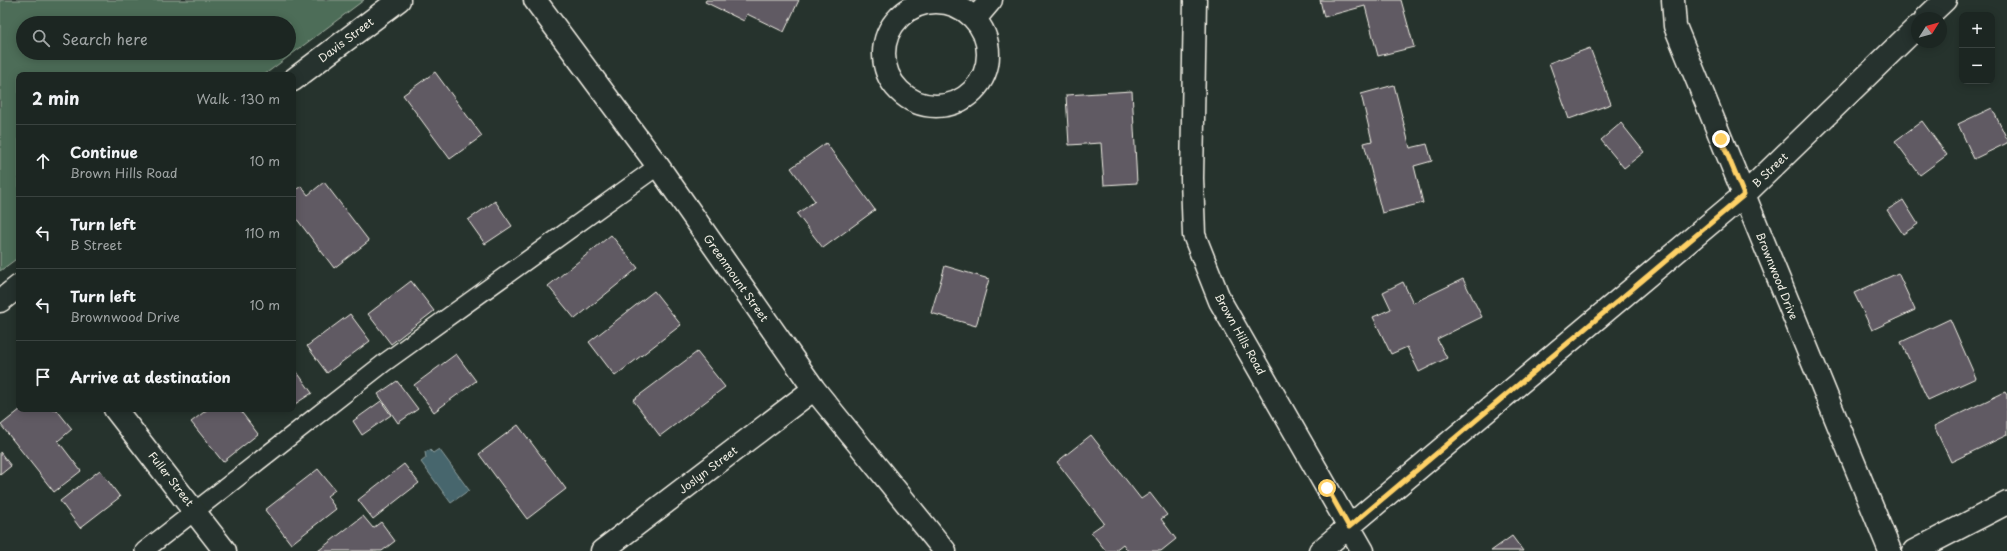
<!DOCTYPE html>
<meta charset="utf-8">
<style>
:root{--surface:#1c2622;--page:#252e2a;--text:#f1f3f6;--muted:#a0a5a5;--line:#3a4340}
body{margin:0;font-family:"Playpen Sans",sans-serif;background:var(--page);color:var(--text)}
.controls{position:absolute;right:12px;top:12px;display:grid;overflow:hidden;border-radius:8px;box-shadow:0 2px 10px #0003}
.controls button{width:36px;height:36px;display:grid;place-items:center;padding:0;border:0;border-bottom:1px solid var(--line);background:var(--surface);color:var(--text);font:20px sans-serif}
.compass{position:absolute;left:1911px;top:12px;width:36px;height:36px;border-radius:50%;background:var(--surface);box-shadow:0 2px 10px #0003;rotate:53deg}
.stop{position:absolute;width:12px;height:12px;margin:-9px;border:3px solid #ffd166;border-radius:50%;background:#fff}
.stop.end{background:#ffd166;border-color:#fff;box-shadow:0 1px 4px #0008}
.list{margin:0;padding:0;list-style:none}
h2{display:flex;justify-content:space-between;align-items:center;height:52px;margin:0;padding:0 16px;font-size:17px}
h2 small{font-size:13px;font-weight:400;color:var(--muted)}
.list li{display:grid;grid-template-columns:26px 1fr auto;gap:12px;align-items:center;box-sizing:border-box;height:72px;padding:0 16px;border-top:1px solid var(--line)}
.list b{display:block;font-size:15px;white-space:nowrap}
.list p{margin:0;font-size:13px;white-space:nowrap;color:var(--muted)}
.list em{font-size:13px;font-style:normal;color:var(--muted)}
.icon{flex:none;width:22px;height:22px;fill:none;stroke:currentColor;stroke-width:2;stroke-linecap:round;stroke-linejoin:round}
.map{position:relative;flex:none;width:2007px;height:551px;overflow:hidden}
.search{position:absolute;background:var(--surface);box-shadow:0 2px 10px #0003;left:16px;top:16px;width:280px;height:44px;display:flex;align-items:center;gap:10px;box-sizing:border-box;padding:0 14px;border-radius:22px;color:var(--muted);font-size:15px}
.panel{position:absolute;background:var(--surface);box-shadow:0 2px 10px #0003;left:16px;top:72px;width:280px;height:340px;border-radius:8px}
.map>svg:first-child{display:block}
.green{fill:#4d6d58;stroke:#a0afa0;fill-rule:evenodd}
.water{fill:#47666d;stroke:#8c9e9e}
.building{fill:#605a64;stroke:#f4f1e8}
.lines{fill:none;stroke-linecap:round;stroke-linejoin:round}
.service-casing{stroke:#f4f1e8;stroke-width:20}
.minor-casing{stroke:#f4f1e8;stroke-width:25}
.service{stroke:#26332d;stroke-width:17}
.minor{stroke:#26332d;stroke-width:22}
.route{stroke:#ffd166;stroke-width:5}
.labels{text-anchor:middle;stroke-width:3.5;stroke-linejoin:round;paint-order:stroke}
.street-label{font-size:11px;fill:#f4f1e8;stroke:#26332d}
</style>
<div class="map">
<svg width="2007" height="551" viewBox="0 0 2007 551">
<rect width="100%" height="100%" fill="#26332d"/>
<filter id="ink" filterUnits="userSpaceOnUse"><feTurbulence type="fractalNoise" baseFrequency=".025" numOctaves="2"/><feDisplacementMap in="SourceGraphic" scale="8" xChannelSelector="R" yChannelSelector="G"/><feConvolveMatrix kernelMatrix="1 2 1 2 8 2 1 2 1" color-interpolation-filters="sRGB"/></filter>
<g filter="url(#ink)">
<!-- green -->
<path class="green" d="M0,0h364l-100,75h-245v182l-19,14zM23,23h266v30h-266z"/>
<!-- water -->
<path class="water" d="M439,449l30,41 -18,13 -30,-41 5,-4 -1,-6 5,-2 3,3z"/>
<!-- building -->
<path class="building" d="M706,0h93l-15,32 -37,-18 -3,7 -39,-19z
M1320,0h81l13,47 -36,9 -13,-50 -41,11z
M1590,48l21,56 -42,15 -20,-56z
M435,72l47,64 -32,23 -47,-64z
M1394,85l16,63 17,-4 5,17 -18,5 9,37 -41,10 -18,-70 8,-2 -11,-47z
M1132,91l5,92 -33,2 -3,-42 -32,2 -3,-50z
M1992,108l15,31v4l-33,16 -16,-35z
M1922,121l25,34 -27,20 -25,-34z
M1621,123l23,29 -20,16 -23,-28z
M826,143l49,67 -52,38 -26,-34 18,-13 -24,-33z
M324,182l45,59 -35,27 -41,-54v-22l8,-6 7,9z
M1903,200l15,24 -15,10 -16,-24z
M495,201l17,25 -27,18 -17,-24z
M611,235l27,33 -63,51 -27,-33z
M945,266l44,13 -13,47 -45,-13z
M1898,273l17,37 -43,20 -18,-37z
M1463,279l19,38 -45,22 10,19 -28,14 -12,-25 -16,7 -18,-37 18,-8 -8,-17 20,-10 10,21z
M411,281l23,30 -43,33 -23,-30z
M654,291l27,34 -66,51 -26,-34z
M350,314l20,27 -43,32 -20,-27z
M1950,319l26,59 -48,22 -27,-58z
M697,352l28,35 -65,49 -27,-36z
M456,354l20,27 -42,31 -20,-27z
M297,372l15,21 -17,11 -2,-3v-26z
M397,381l21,28 -20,14 -20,-29z
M2005,392l2,3v40l-56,27 -17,-36z
M381,401l10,14 -29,20 -9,-14z
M21,409h35l16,20 -14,12 23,30 -27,21 -53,-67z
M208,409h31l19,25 -35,28 -32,-40z
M518,425l48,64 -39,30 -48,-65z
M1091,435l50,64 9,-6 17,22 -6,4 15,20 -15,12h-33l-5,-7 -9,7h-8l-15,-19 13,-9 -47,-61z
M0,452l11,14 -11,9z
M404,464l15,19 -46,36 -15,-19z
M318,469l17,21 -8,6 9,13 -45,35 -26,-34z
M100,470l20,27 -40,31 -20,-27z
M363,516l10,12 8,-6 14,19 -13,10h-64z
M1512,536l11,15h-32z"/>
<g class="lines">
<defs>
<path id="service" d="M144,551l240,-188 274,-197"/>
<path id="minor" d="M535,0l123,166 156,223 131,162
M1195,0l-3,178 2,57 26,66 143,250
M1673,0l2,26 215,525
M884 54a52 52 0 1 1 104 0a52 52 0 1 1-104 0Z
M1926,18l19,-18
M975,19l16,-19
M293,80l106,-80
M0,301l19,-15
M115,409l110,142
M602,551l212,-162
M1320,551l424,-356 173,-168
M1914,551l93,-48"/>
</defs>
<!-- service casing -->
<use href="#service" class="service-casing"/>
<!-- minor casing -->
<use href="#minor" class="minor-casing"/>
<!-- service -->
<use href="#service" class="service"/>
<!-- minor -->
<use href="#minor" class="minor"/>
</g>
</g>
<g class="lines" filter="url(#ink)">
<!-- route -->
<path class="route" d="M1327,488l22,39 395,-332 -23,-56"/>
</g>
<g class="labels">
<!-- street labels -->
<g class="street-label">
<text transform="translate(346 40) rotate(-37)" y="4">Davis Street</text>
<text transform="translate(1770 170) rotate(-44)" y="4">B Street</text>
<text transform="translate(1777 276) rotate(68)" y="4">Brownwood Drive</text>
<text transform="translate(736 278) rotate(55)" y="4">Greenmount Street</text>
<text transform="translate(1240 334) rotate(61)" y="4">Brown Hills Road</text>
<text transform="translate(708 470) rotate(-37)" y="4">Joslyn Street</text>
<text transform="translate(171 479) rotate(52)" y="4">Fuller Street</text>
</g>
</g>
</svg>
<div class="controls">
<button>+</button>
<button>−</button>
</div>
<svg class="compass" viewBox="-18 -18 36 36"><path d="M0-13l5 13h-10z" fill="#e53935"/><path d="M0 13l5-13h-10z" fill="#a0a5a5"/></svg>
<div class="stop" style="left:1327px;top:488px"></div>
<div class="stop end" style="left:1721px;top:139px"></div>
<div class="search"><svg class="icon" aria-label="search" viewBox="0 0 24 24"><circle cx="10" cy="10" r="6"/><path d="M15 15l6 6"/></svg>Search here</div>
<section class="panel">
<h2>2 min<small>Walk · 130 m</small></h2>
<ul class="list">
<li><svg class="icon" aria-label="ahead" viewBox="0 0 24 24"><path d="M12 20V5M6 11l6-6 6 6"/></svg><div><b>Continue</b><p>Brown Hills Road</p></div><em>10 m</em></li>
<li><svg class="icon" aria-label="left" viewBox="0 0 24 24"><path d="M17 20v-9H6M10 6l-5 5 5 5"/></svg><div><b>Turn left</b><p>B Street</p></div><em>110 m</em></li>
<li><svg class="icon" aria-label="left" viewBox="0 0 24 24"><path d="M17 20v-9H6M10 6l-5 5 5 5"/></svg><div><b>Turn left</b><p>Brownwood Drive</p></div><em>10 m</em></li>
<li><svg class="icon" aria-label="arrive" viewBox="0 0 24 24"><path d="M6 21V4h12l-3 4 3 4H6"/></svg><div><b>Arrive at destination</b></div></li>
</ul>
</section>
</div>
